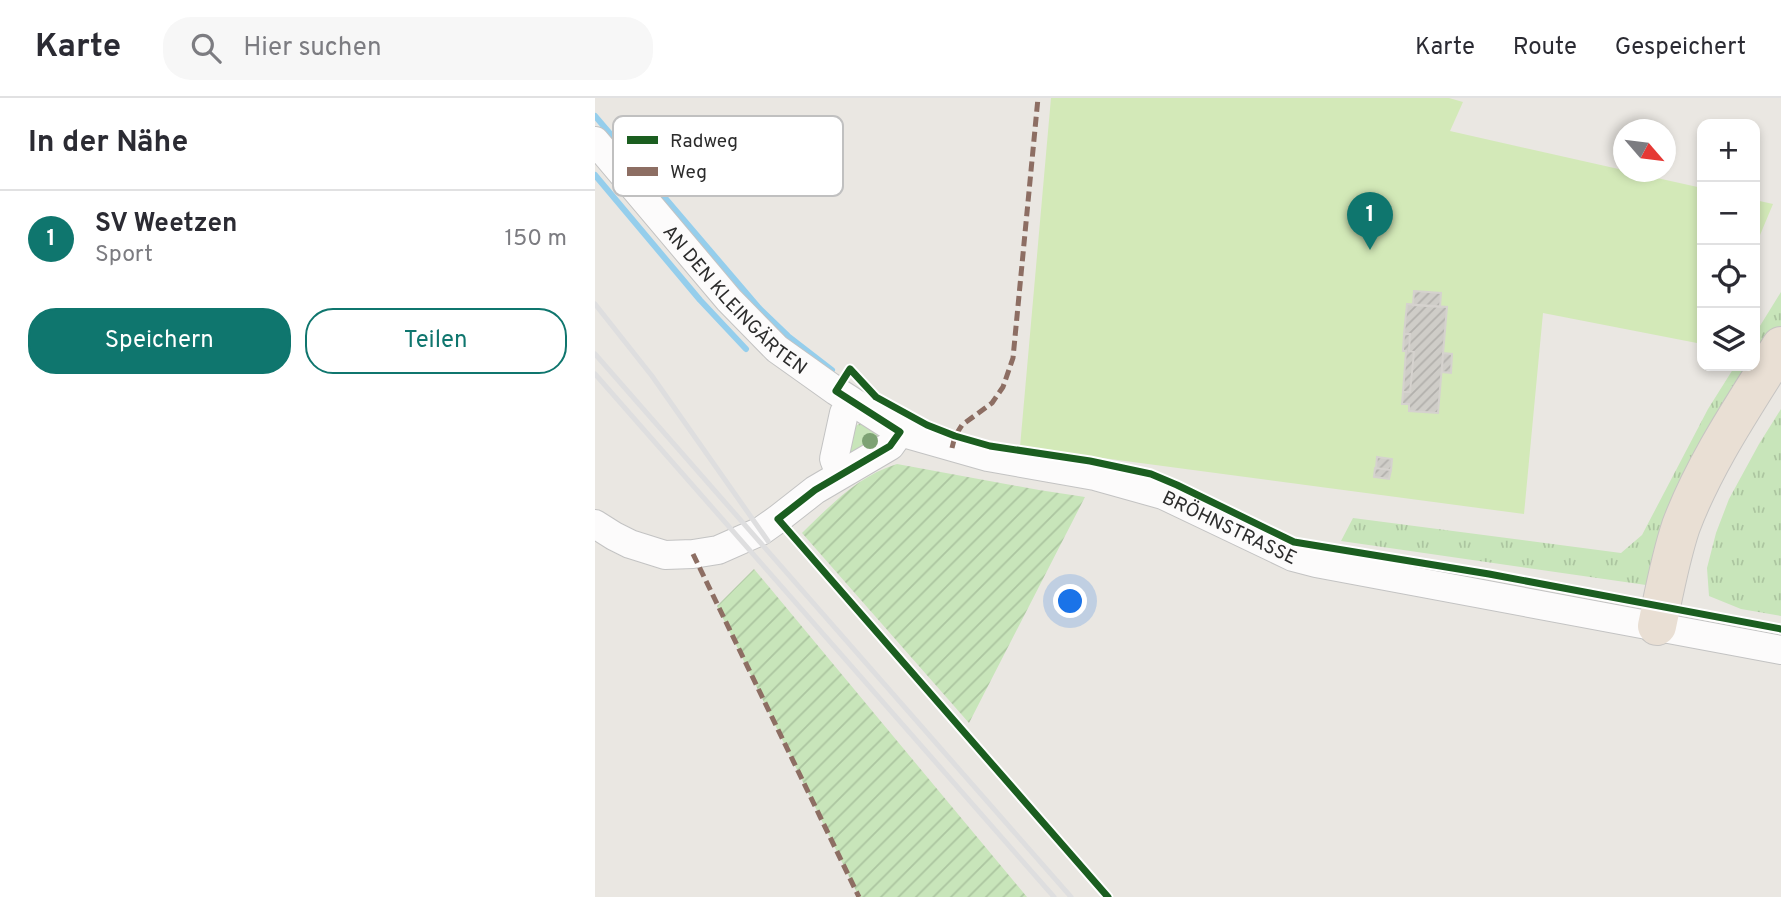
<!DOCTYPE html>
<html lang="de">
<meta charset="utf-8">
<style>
:root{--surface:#fff;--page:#f7f7f7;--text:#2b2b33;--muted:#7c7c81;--line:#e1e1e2;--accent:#0f766e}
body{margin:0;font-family:Overpass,sans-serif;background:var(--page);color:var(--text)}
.controls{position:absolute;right:21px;top:21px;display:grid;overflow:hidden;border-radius:14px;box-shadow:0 4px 10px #0003}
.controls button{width:63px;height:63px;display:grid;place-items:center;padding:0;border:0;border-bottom:2px solid var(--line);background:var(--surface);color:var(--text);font:35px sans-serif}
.compass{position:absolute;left:1018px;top:21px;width:63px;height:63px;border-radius:50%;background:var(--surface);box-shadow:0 4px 10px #0003;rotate:118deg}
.you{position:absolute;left:476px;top:504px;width:24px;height:24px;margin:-18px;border:5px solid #fff;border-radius:50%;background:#1a73e8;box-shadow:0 0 0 10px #1a73e833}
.badge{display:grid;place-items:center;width:46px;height:46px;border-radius:50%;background:var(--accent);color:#fff;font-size:23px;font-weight:700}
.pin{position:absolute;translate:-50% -58px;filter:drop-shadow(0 2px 4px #0008)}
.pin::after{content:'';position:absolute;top:37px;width:24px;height:21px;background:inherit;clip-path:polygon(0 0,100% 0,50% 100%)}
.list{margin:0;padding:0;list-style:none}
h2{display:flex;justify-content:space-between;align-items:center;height:91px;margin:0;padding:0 28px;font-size:30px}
h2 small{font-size:23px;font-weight:400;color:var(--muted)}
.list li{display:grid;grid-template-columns:46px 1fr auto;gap:21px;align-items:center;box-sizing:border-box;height:98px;padding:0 28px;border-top:2px solid var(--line)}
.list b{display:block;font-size:26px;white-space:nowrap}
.list p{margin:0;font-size:23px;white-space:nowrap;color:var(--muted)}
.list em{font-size:23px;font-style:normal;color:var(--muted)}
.actions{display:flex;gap:14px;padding:21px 28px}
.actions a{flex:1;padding:16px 0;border:2px solid var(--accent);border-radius:28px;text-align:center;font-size:24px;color:var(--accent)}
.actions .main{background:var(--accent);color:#fff}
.icon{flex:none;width:38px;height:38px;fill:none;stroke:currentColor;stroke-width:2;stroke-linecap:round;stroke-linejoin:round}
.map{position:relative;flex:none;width:1186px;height:799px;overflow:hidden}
header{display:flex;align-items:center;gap:42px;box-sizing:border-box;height:98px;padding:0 35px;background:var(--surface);border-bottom:2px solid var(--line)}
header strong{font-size:33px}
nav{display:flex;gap:38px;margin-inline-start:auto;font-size:24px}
.search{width:490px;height:63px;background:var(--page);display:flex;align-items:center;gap:18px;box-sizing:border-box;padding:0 24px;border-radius:28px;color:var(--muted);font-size:26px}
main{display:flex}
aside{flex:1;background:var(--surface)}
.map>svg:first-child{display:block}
.grass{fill:url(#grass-tufts)}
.garden{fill:url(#garden-furrows)}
.pitch{fill:#d3e9b8}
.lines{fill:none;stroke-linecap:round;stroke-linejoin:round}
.stream{stroke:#95ceec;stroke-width:6}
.building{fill:url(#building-hatch);stroke:#d5d2ce;stroke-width:2}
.minor-casing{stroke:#c3c3c3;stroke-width:30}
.highway-casing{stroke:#c6c4c2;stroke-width:40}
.minor{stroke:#fcfbfb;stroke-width:28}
.highway{stroke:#e9dfd4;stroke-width:38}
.rail{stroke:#dededf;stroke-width:5}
.quiet{stroke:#8d6e63;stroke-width:5;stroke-dasharray:10 5;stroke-linecap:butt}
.cycleway-casing{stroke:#fff;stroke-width:11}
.cycleway{stroke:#1b5e20;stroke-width:7}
.tree{fill:#7da274}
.labels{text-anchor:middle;stroke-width:5;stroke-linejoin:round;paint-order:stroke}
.street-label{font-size:19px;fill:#2c2c2c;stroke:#fff}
.key{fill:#fff;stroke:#c0c0c0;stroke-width:2}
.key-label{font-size:19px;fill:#2c2c2c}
</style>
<header>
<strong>Karte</strong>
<div class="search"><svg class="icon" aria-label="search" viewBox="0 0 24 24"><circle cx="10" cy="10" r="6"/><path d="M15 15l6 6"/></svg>Hier suchen</div>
<nav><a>Karte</a><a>Route</a><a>Gespeichert</a></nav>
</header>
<main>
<aside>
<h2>In der Nähe<small></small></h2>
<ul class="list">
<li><span class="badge">1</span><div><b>SV Weetzen</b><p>Sport</p></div><em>150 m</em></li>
</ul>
<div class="actions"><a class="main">Speichern</a><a>Teilen</a></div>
</aside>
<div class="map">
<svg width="1186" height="799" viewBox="0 0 1186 799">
<defs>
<pattern id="grass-tufts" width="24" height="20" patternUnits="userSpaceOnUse" patternTransform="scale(1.75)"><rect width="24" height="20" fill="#c8e5ba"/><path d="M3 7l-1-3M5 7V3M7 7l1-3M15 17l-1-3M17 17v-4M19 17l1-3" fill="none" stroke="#acc5a0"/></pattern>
<pattern id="garden-furrows" width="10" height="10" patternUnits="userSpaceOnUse" patternTransform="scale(1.75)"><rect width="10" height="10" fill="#c8e5ba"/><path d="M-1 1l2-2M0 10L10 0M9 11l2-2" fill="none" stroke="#acc5a0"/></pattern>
<pattern id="building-hatch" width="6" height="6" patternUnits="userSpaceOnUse" patternTransform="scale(1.75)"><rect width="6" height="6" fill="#cfcdc8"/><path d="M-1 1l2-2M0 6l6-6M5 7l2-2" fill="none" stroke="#b2b0ac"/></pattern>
</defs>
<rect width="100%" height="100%" fill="#eae7e2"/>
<!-- grass -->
<path class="grass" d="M1186,194v36l-135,257 -305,-44 12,-23 268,35 21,-18 66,-126 27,-43h20v-32z
M1186,311v207l-40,-7 -32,-13 -2,-28 9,-35 13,-34 30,-55z
M264,326h5l14,9 1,4 -28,17 -4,-3 7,-24z"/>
<!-- garden -->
<path class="garden" d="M302,366l142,26 46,7 -116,226 -167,-190c30,-29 56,-57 95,-69z
M159,471l273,328h-168l-142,-291z"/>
<!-- pitch -->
<path class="pitch" d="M456,0h398l14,4 -13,29 173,39v2h7l72,16v156l-159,-31 -19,201 -504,-67z
M1160,102l18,4 -18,43z"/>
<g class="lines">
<!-- stream -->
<path class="stream" d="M0,18l164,192 29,28 44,34
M0,77l105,125 46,49"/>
</g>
<!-- building -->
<path class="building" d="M819,193l27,2 -1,14 -27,-2z
M812,206l40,3 -9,106 -29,-2v-7h-7l1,-12h7l4,-40 -5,-1 1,-17h-6z
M809,236h6l-1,17 5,1 -4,40h-7l3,-41h-3z
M848,255l9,1 -1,19 -9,-1z
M782,359l15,2 -1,11 -15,-2z
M780,370l16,2 -2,9 -15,-2z"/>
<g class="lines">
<defs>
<g id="minor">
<path id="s1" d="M0,43l134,159 48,49 59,42 64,41 88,25 107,19 68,19 130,62 23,6 465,87"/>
<path d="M245,376l-6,-15 10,-46 8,-11"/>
<path d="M0,426l19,12 16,8 35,11 28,-1 25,-4 43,-19 17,-12 37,-29 75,-44 10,-14"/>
</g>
<path id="highway" d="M1062,528c7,-33 13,-67 24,-100 24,-64 64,-122 100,-180"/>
</defs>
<!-- minor casing -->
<use href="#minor" class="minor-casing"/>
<!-- highway casing -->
<use href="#highway" class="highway-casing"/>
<!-- minor -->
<use href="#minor" class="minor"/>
<!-- highway -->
<use href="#highway" class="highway"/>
<!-- rail -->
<path class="rail" d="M0,206l57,72 116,165
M0,256l476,543
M0,276l459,523"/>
<!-- quiet -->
<path class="quiet" d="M357,350l3,-12 7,-11 30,-22 11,-16 10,-29 25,-260
M98,456l166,343"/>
<defs>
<path id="cycleway" d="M513,799l-330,-378 37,-29 75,-44 10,-14 -64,-41 14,-22 26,28 51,28 28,11 35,10 100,15 61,13 26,11 117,57 195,32 292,55"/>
</defs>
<!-- cycleway casing -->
<use href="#cycleway" class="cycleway-casing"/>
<!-- cycleway -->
<use href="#cycleway" class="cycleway"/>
</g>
<!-- trees -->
<circle class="tree" cx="275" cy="343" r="8"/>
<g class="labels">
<!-- street labels -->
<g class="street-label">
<text dy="7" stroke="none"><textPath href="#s1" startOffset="212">AN DEN KLEINGÄRTEN</textPath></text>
<text dy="7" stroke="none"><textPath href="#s1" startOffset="770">BRÖHNSTRASSE</textPath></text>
</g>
</g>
<!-- legend -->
<rect x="18" y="18" width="230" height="80" rx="10" class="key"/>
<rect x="32" y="38" width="31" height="8" fill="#1b5e20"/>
<rect x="32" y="69" width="31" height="9" fill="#8d6e63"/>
<g class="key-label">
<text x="75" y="49">Radweg</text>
<text x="75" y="80">Weg</text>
</g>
</svg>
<div class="controls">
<button>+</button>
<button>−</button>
<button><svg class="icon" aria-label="locate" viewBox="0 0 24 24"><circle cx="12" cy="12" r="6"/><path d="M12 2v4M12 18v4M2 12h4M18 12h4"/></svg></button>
<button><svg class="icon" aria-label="layers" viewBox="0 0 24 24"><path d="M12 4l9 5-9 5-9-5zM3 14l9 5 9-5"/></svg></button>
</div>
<svg class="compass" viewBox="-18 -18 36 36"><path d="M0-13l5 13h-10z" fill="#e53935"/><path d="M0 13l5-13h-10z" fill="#7c7c81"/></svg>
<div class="you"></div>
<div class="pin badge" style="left:775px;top:152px">1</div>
</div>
</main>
